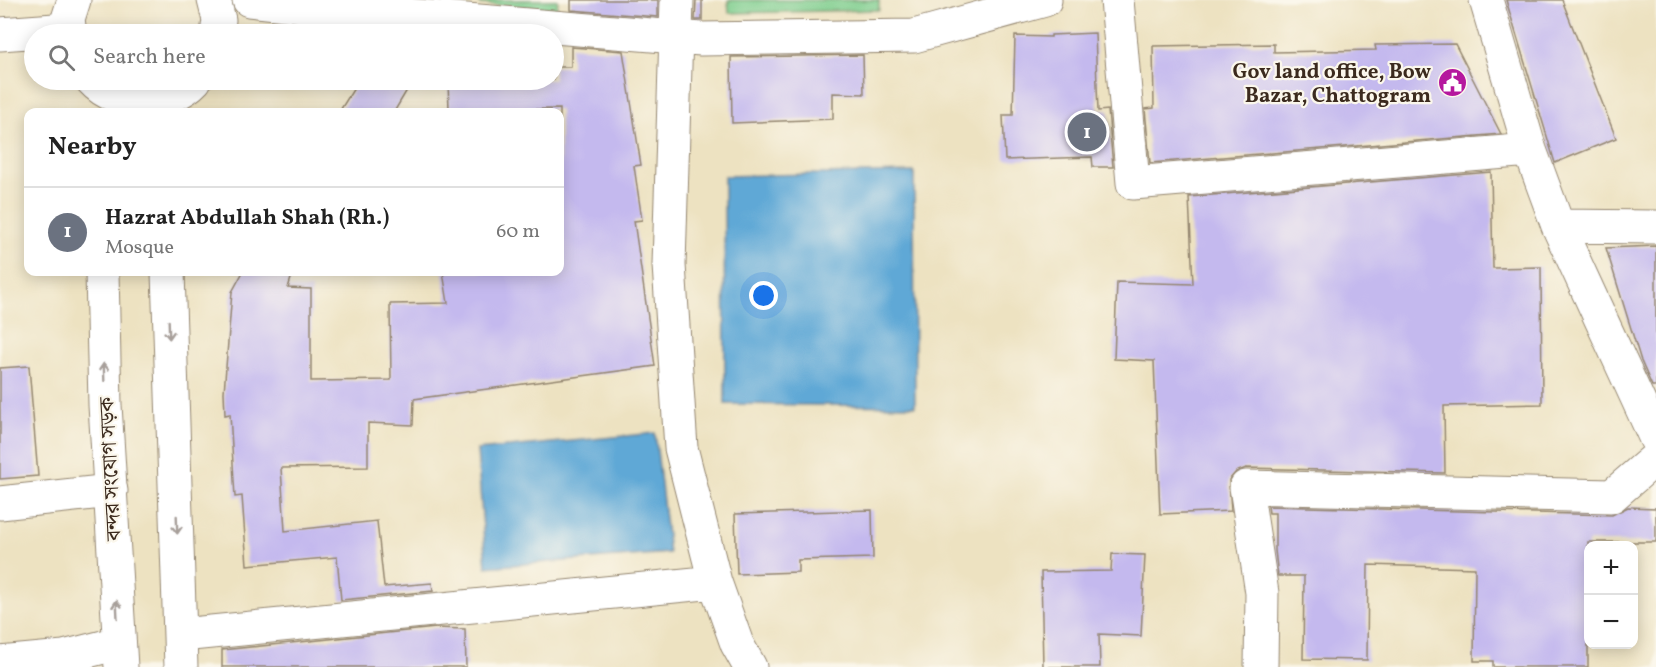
<!DOCTYPE html>
<meta charset="utf-8">
<style>
:root{--surface:#fff;--page:#f2f2f2;--text:#222;--muted:#767676;--line:#e0e0e0;--accent:#2563eb}
body{margin:0;font-family:Vollkorn,"Noto Serif Bengali",serif;background:var(--page);color:var(--text)}
.controls{position:absolute;right:18px;bottom:18px;display:grid;overflow:hidden;border-radius:12px;box-shadow:0 3px 15px #0003}
.controls button{width:54px;height:54px;display:grid;place-items:center;padding:0;border:0;border-bottom:2px solid var(--line);background:var(--surface);color:var(--text);font:30px sans-serif}
.you{position:absolute;left:764px;top:296px;width:21px;height:21px;margin:-15px;border:4px solid #fff;border-radius:50%;background:#1a73e8;box-shadow:0 0 0 9px #1a73e833}
.badge{display:grid;place-items:center;width:39px;height:39px;border-radius:50%;background:var(--accent);color:#fff;font-size:20px;font-weight:700}
.pin{position:absolute;translate:-50% -50%;border:3px solid #fff;box-shadow:0 2px 6px #0006}
.list{margin:0;padding:0;list-style:none}
h2{display:flex;justify-content:space-between;align-items:center;height:78px;margin:0;padding:0 24px;font-size:26px}
h2 small{font-size:20px;font-weight:400;color:var(--muted)}
.list li{display:grid;grid-template-columns:39px 1fr auto;gap:18px;align-items:center;box-sizing:border-box;height:90px;padding:0 24px;border-top:2px solid var(--line)}
.list b{display:block;font-size:22px;white-space:nowrap}
.list p{margin:0;font-size:20px;white-space:nowrap;color:var(--muted)}
.list em{font-size:20px;font-style:normal;color:var(--muted)}
.icon{flex:none;width:33px;height:33px;fill:none;stroke:currentColor;stroke-width:2;stroke-linecap:round;stroke-linejoin:round}
.map{position:relative;flex:none;width:1656px;height:667px;overflow:hidden}
.search{position:absolute;background:var(--surface);box-shadow:0 3px 15px #0003;left:24px;top:24px;width:540px;height:66px;display:flex;align-items:center;gap:15px;box-sizing:border-box;padding:0 21px;border-radius:33px;color:var(--muted);font-size:22px}
.panel{position:absolute;background:var(--surface);box-shadow:0 3px 15px #0003;left:24px;top:108px;width:540px;height:168px;border-radius:12px}
.map>svg:first-child{display:block}
.green{fill:#7fce8e;stroke:#5d7c56;stroke-width:1.5}
.water{fill:#5fa8d6;stroke:#4d697a;stroke-width:1.5}
.building{fill:#c4b9ee}
.lines{fill:none;stroke-linecap:round;stroke-linejoin:round}
.minor-casing{stroke:#948670;stroke-width:35}
.highway-casing{stroke:#948670;stroke-width:35}
.minor{stroke:#fff;stroke-width:33}
.highway{stroke:#fff;stroke-width:33}
.oneway{stroke:#a79f9a}
.labels{text-anchor:middle;stroke-width:4.5;stroke-linejoin:round;paint-order:stroke}
.poi-label{font-size:21px;font-weight:bold;fill:#3b2a1e;stroke:#fbf7ec;text-anchor:end}
.street-label{font-size:21px;fill:#3b2a1e;stroke:#fbf7ec}
</style>
<div class="map">
<svg width="1656" height="667" viewBox="0 0 1656 667">
<rect width="100%" height="100%" fill="#fbf7ec"/>
<filter id="ink" filterUnits="userSpaceOnUse"><feTurbulence type="fractalNoise" baseFrequency=".0167" numOctaves="2"/><feDisplacementMap in="SourceGraphic" scale="12" xChannelSelector="R" yChannelSelector="G"/><feConvolveMatrix kernelMatrix="1 2 1 2 8 2 1 2 1" color-interpolation-filters="sRGB"/></filter>
<filter id="wash" filterUnits="userSpaceOnUse"><feTurbulence type="fractalNoise" baseFrequency=".008" numOctaves="4" result="noise"/><feDisplacementMap in="SourceGraphic" scale="24" xChannelSelector="R" yChannelSelector="G"/><feGaussianBlur stdDeviation="1.35" result="paint"/><feColorMatrix in="noise" values="0 0 0 0 0 0 0 0 0 0 0 0 0 0 0 0 0 1.4 0 .05"/><feComposite in="paint" operator="in"/></filter>
<g filter="url(#wash)">
<rect width="100%" height="100%" fill="#ede2c1"/>
<!-- green -->
<path class="green" d="M480,0h78l-1,9 -77,-5z
M728,0h151v10l-150,3z"/>
<!-- water -->
<path class="water" d="M914,172l1,234 -190,-2 -1,-228z
M655,433l14,120 -183,14 -9,-117z"/>
<g id="blocks">
<!-- building -->
<path class="building" d="M571,0h87v17l-87,-7z
M696,0h6v20h-7z
M1506,0h56l54,138 -61,25z
M1095,33l3,78 10,-1 5,57h-20l-1,-10 -87,3 -2,-45h10l2,-79 36,1v-2z
M1274,44v8l102,-2 -1,-5 80,-1 46,90 -351,29 -5,-54 9,-1 -1,-62z
M571,47l52,4 18,114 -7,1 8,54 -8,1 21,145 -241,33 -1,26 -45,-2v44l-87,1 4,63 92,-10 7,66 48,-4 1,8 -92,9 -4,-43 -90,8 -5,-69 -7,1 -5,-83 -5,1 -1,-23 8,-100 11,-20h50l-5,16 23,1v92l80,-1 -1,-76 58,-1 -5,-31h117v-163l-111,1 -1,-30h106v-13h17z
M863,55l1,39 -31,-1v26l-101,4 -1,-66z
M359,80h54l-19,32h-55z
M1491,172l2,96 48,-1 1,137 -98,2 1,67 -199,-5 -10,4 -7,8 2,31 -71,3 -6,-153 -40,-2 3,-77 76,2 -4,-87z
M1656,246v140h-4l-11,-25 -35,-113z
M29,366l9,110 -38,3v-111z
M1268,506l344,9 16,-8 28,1v34h-68v125h-95v-6h-19l1,-93 -107,-3 -1,95 -64,-1 1,-83h-26l-3,-26v-37h-6z
M872,510l1,48 -75,2v12l-61,2 -2,-60z
M1112,554l33,1 -4,81 -42,-2 1,33h-57l-2,-95 70,-1z
M436,628l29,1 1,38h-244v-17z"/>
</g>
</g>
<g filter="url(#ink)">
<use href="#blocks" fill-opacity="0" stroke="#948670" stroke-width="1.5"/>
<g class="lines">
<defs>
<path id="minor" d="M249,0l82,9 370,30 213,-3 131,-36
M677,0l-8,265 12,183 34,134 22,62 13,23
M1117,0l16,183 397,-33
M1486,0l44,150 28,76 98,213
M0,34l69,-5
M1558,226l98,1
M0,503l111,-12
M181,635l534,-53
M0,663l64,-6 55,-14
M1261,667l1,-74 -16,-106 366,9 44,-38"/>
<path id="highway" d="M214,0l5,20 -2,14
M70,34l-2,-15 6,-19
M92,80c25,28 78,27 103,0
M102,272l3,133 16,262
M168,272l13,395"/>
</defs>
<!-- minor casing -->
<use href="#minor" class="minor-casing"/>
<!-- highway casing -->
<use href="#highway" class="highway-casing"/>
<!-- minor -->
<use href="#minor" class="minor"/>
<!-- highway -->
<use href="#highway" class="highway"/>
</g>
<!-- one-way arrows -->
<defs><path id="oneway-shaft" d="M-6 0H5M1.5-3L5.5 0L1.5 3" fill="none" stroke-width="1.6" stroke-linecap="round" stroke-linejoin="round" transform="scale(1.5)"/></defs>
<g class="oneway">
<use href="#oneway-shaft" transform="translate(169 330) rotate(88)"/>
<use href="#oneway-shaft" transform="translate(104 372) rotate(-92)"/>
<use href="#oneway-shaft" transform="translate(177 525) rotate(88)"/>
<use href="#oneway-shaft" transform="translate(117 609) rotate(-93)"/>
</g>
</g>
<!-- icons -->
<defs>
<symbol id="civic-disc" viewBox="-11 -11 22 22"><circle r="9.5" fill="#b5179e" stroke="#fbf7ec"/><path d="M-.6-6.5H3V-4.5H.6V-3L4-1V1h2V6H-6V1h2V-1L-.6-3ZM-1.2 2.5V6h2.4V2.5Z" fill="#fff"/></symbol>
</defs>
<g fill-rule="evenodd">
<use href="#civic-disc" x="1436" y="66" width="33" height="33"/>
</g>
<g class="labels">
<!-- poi labels -->
<g class="poi-label">
<text x="1431" y="78">Gov land office, Bow<tspan x="1431" dy="24">Bazar, Chattogram</tspan></text>
</g>
<!-- street labels -->
<g class="street-label">
<text transform="translate(110 469) rotate(-93)" y="7">বন্দর সংযোগ সড়ক</text>
</g>
</g>
</svg>
<div class="controls">
<button>+</button>
<button>−</button>
</div>
<div class="you"></div>
<div class="pin badge" style="left:1087px;top:132px;background:#6b7280">1</div>
<div class="search"><svg class="icon" aria-label="search" viewBox="0 0 24 24"><circle cx="10" cy="10" r="6"/><path d="M15 15l6 6"/></svg>Search here</div>
<section class="panel">
<h2>Nearby<small></small></h2>
<ul class="list">
<li><span class="badge" style="background:#6b7280">1</span><div><b>Hazrat Abdullah Shah (Rh.)</b><p>Mosque</p></div><em>60 m</em></li>
</ul>
</section>
</div>
